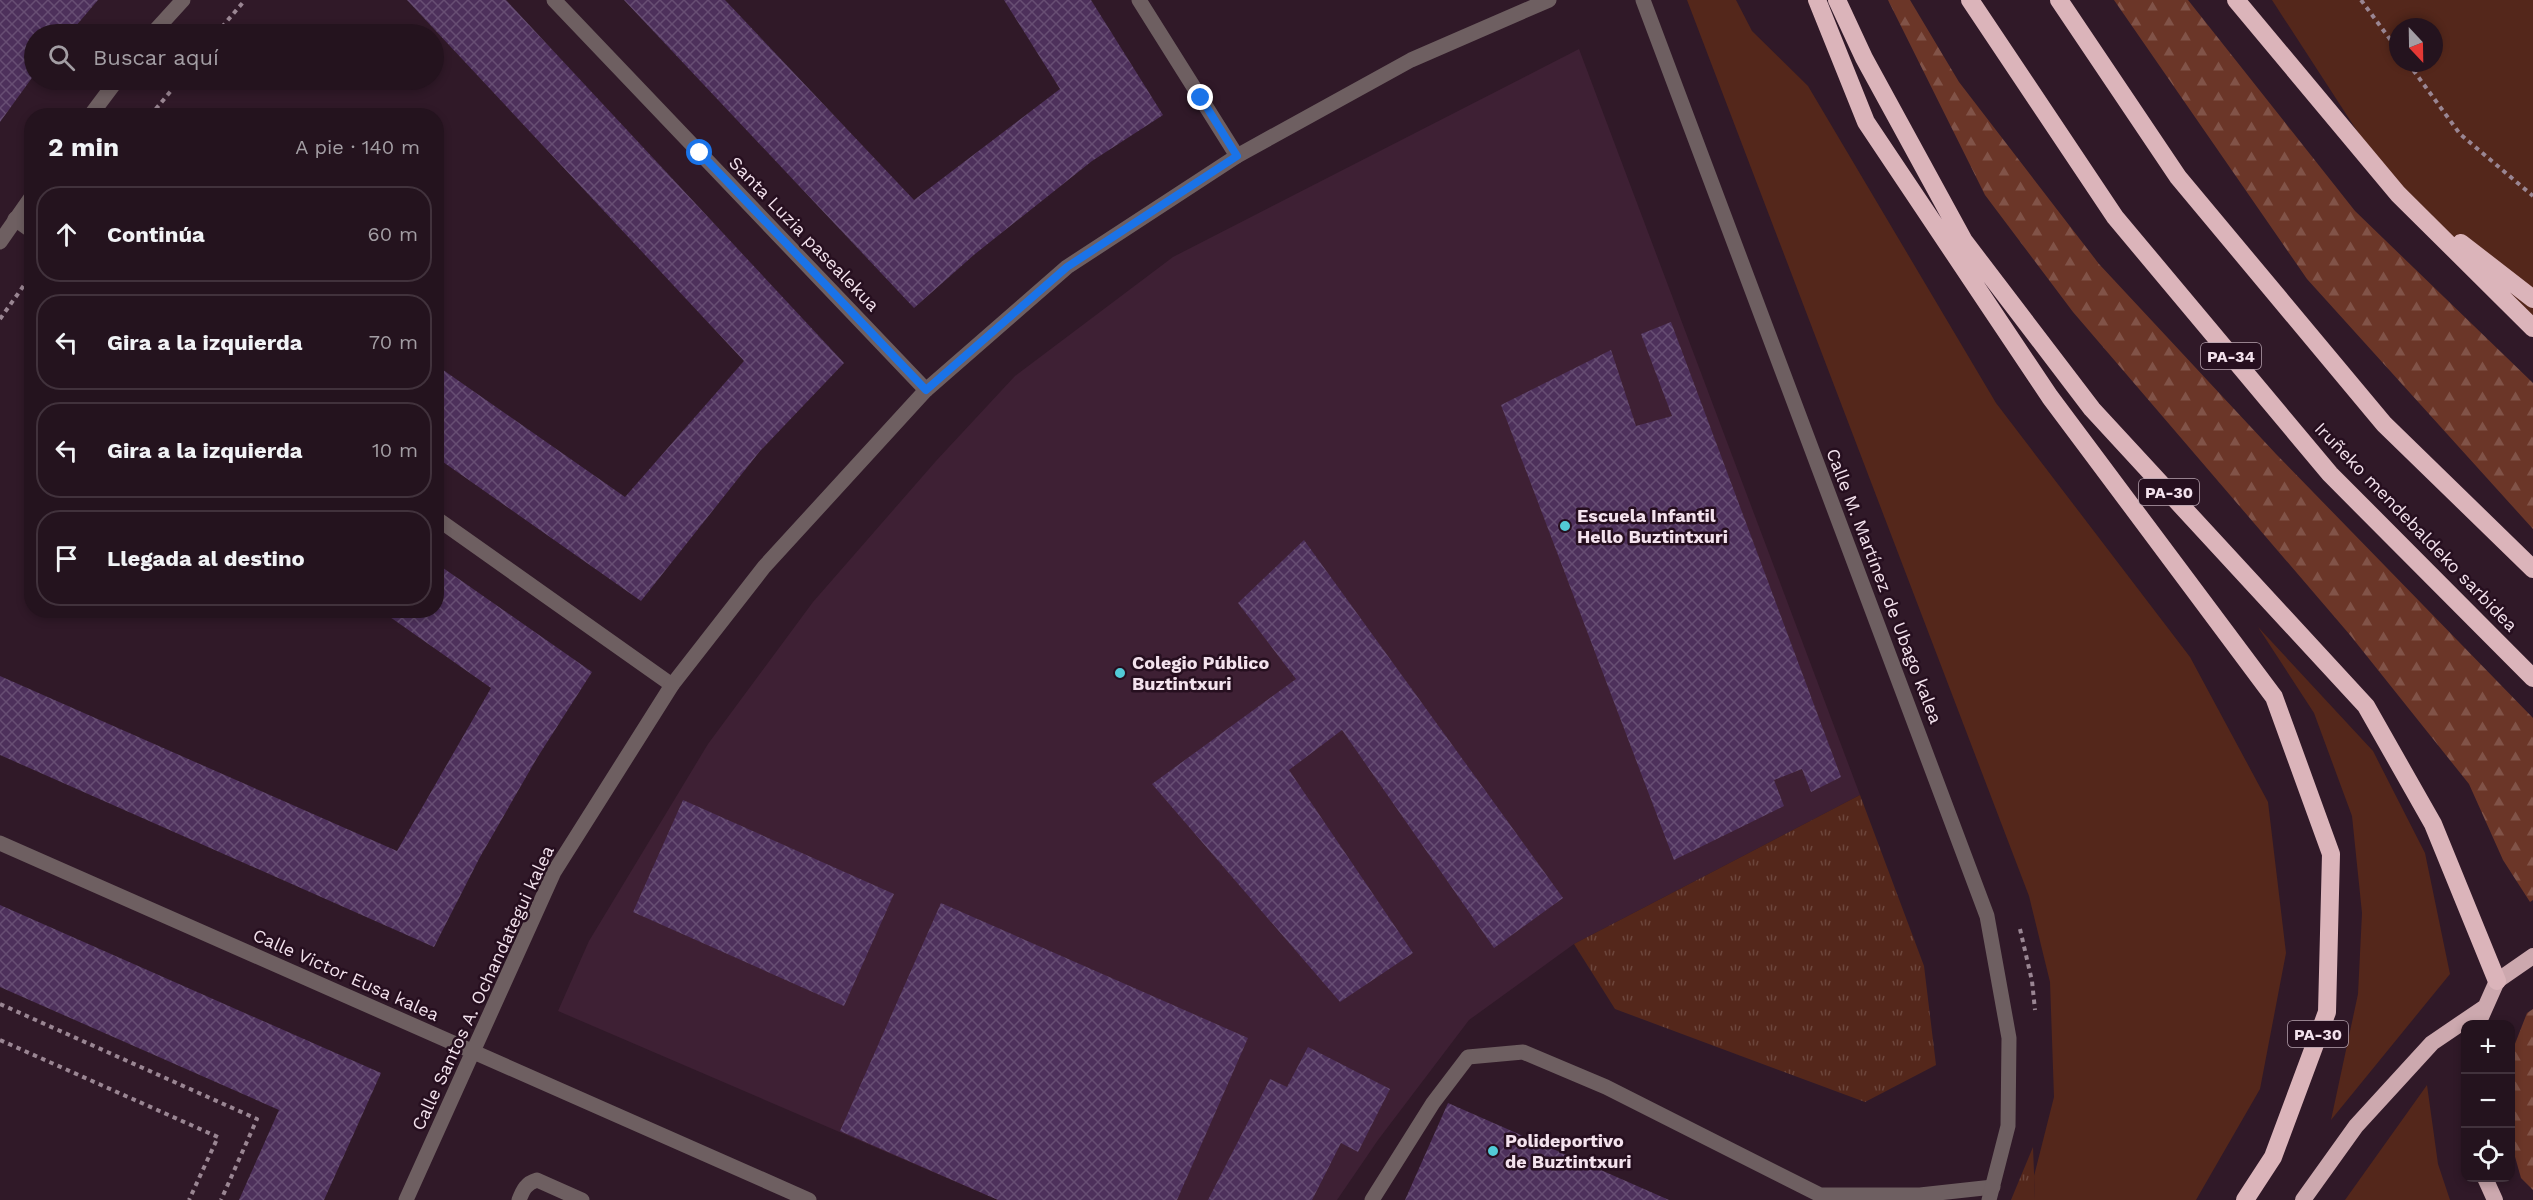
<!DOCTYPE html>
<html lang="es">
<meta charset="utf-8">
<style>
:root{--surface:#24131e;--page:#2c1c27;--text:#f1f3f6;--muted:#a39ea4;--line:#41323c}
body{margin:0;font-family:"Work Sans",sans-serif;background:var(--page);color:var(--text)}
.controls{position:absolute;right:18px;bottom:18px;display:grid;overflow:hidden;border-radius:12px;box-shadow:0 3px 9px #0003}
.controls button{width:54px;height:54px;display:grid;place-items:center;padding:0;border:0;border-bottom:2px solid var(--line);background:var(--surface);color:var(--text);font:30px sans-serif}
.compass{position:absolute;left:2389px;top:18px;width:54px;height:54px;border-radius:50%;background:var(--surface);box-shadow:0 3px 9px #0003;rotate:158deg}
.stop{position:absolute;width:18px;height:18px;margin:-14px;border:4px solid #1a73e8;border-radius:50%;background:#fff}
.stop.end{background:#1a73e8;border-color:#fff;box-shadow:0 2px 6px #0008}
.list{margin:0;padding:0;list-style:none}
h2{display:flex;justify-content:space-between;align-items:center;height:78px;margin:0;padding:0 24px;font-size:26px}
h2 small{font-size:20px;font-weight:400;color:var(--muted)}
.list li{display:grid;grid-template-columns:39px 1fr auto;gap:18px;align-items:center;box-sizing:border-box;height:96px;margin:0 12px 12px;padding:0 12px;border:2px solid var(--line);border-radius:24px}
.list b{display:block;font-size:22px;white-space:nowrap}
.list em{font-size:20px;font-style:normal;color:var(--muted)}
.icon{flex:none;width:33px;height:33px;fill:none;stroke:currentColor;stroke-width:2;stroke-linecap:round;stroke-linejoin:round}
.map{position:relative;flex:none;width:2533px;height:1200px;overflow:hidden}
.search{position:absolute;background:var(--surface);box-shadow:0 3px 9px #0003;left:24px;top:24px;width:420px;height:66px;display:flex;align-items:center;gap:15px;box-sizing:border-box;padding:0 21px;border-radius:33px;color:var(--muted);font-size:22px}
.panel{position:absolute;background:var(--surface);box-shadow:0 3px 9px #0003;left:24px;top:108px;width:420px;height:510px;border-radius:24px}
.map>svg:first-child{display:block}
.built{fill:#3e2034}
.grass{fill:#54271b;fill-rule:evenodd}
.forest{fill:url(#forest-firs)}
.park{fill:url(#park-tufts)}
.building{fill:url(#building-cross-hatch)}
.lines{fill:none;stroke-linecap:round;stroke-linejoin:round}
.path{stroke:#9a8693;stroke-width:4;stroke-dasharray:4.5 4.5;stroke-linecap:butt}
.service{stroke:#6e5f61;stroke-width:15}
.pedestrian{stroke:#6e5f61;stroke-width:15}
.minor{stroke:#6e5f61;stroke-width:15}
.trunk{stroke:#cca8ae;stroke-width:16}
.motorway{stroke:#dbb4ba;stroke-width:18}
.route{stroke:#1a73e8;stroke-width:8}
.poi-dot{fill:#52cbd7;stroke:#260f1f;stroke-width:2}
.labels{text-anchor:middle;stroke-width:5;stroke-linejoin:round;paint-order:stroke}
.shield{fill:#260f1f;stroke:#b6a3af;stroke-width:1.5}
.shield-label{font-size:16px;font-weight:bold;fill:#f3e2ed}
.street-label{font-size:18px;fill:#f3e2ed;stroke:#260f1f}
.poi-label{font-size:18px;font-weight:bold;fill:#f3e2ed;stroke:#260f1f;text-anchor:start}
</style>
<div class="map">
<svg width="2533" height="1200" viewBox="0 0 2533 1200">
<defs>
<pattern id="forest-firs" width="22" height="20" patternUnits="userSpaceOnUse" patternTransform="scale(1.5)"><rect width="22" height="20" fill="#6b3628"/><path d="M5 1l3.5 6h-7zM16 11l3.5 6h-7z" fill="#815348"/></pattern>
<pattern id="park-tufts" width="24" height="20" patternUnits="userSpaceOnUse" patternTransform="scale(1.5)"><rect width="24" height="20" fill="#54271b"/><path d="M3 7l-1-3M5 7V3M7 7l1-3M15 17l-1-3M17 17v-4M19 17l1-3" fill="none" stroke="#6d463c"/></pattern>
<pattern id="building-cross-hatch" width="8" height="8" patternUnits="userSpaceOnUse" patternTransform="scale(1.5)"><rect width="8" height="8" fill="#4d305b"/><path d="M0 0l8 8M0 8l8-8" fill="none" stroke="#674e73"/></pattern>
</defs>
<rect width="100%" height="100%" fill="#301928"/>
<!-- built -->
<path class="built" d="M1579,49l281,746 -286,149 -105,76 -91,120 -41,60h-339l-440,-189 31,-70 119,-197 105,-142 123,-141 79,-85 158,-119z"/>
<!-- grass -->
<path class="grass" d="M1687,0h49l16,31 56,55 188,317 194,254 78,145 18,151 -26,136 -64,111h-161l-1,-24 20,-79 -4,-115 -21,-86z
M2272,0h261v322l-135,-128zM2398,27h36v36h-36z
M2258,627l115,124 52,102 25,121 -119,146 27,-126 4,-81 -10,-97 -38,-103z
M2427,1085l11,79 12,36h-105z"/>
<!-- forest -->
<path class="forest" d="M1888,0h22l49,82 140,182 177,190 257,264v182l-3,2 -27,-42 -34,-76 -119,-149 -277,-323 -88,-117z
M2114,0h74l167,211 178,172v146l-226,-250z
M2533,1009v181l-12,-12 -11,-39 1,-85 16,-41z"/>
<!-- park -->
<path class="park" d="M1860,795l64,171 12,99 -71,37 -250,-93 -41,-65z
M2033,1147l2,53h-24z"/>
<!-- building -->
<path class="building" d="M0,0h98l-29,34h-35v41l-34,47z
M407,0h99l338,363 -84,88 -119,150 -205,-144v-92l189,132 119,-136z
M624,0h101l189,200 146,-111 -56,-89h87l72,115 -71,46 -117,93 -61,54z
M1671,322l170,455 -30,15 -9,-23 -28,11 10,26 -110,54 -173,-455 110,-55 25,76 36,-10 -31,-82z
M1304,540l259,358 -69,50 -152,-218 -53,40 124,183 -73,49 -188,-218 144,-105 -58,-76z
M436,563l156,109 -55,86 -57,99 -46,90 -434,-192v-79l397,175 94,-163 -111,-78h56z
M683,800l211,94 -50,112 -211,-94z
M941,903l307,135 -71,162h-179l-158,-69z
M0,905l381,168 -57,127h-85l40,-90 -279,-123z
M1308,1047l82,42 -32,63 -17,-9 -29,57h-104l62,-121 17,8z
M1448,1103l221,97h-264z"/>
<g class="lines">
<!-- path -->
<path class="path" d="M2361,0l37,50
M216,34l29,-34
M2408,63l52,71 73,62
M150,116l30,-36
M0,319l32,-45
M2020,929l12,52 3,29
M0,1004l257,115 -36,81
M0,1040l218,97 -29,63"/>
<!-- service -->
<path class="service" d="M519,1200c4,-10 7,-17 18,-20l45,20
M1372,1200l61,-97 35,-46 55,-5 83,35 214,108h100l73,-8"/>
<!-- pedestrian -->
<path class="pedestrian" d="M554,0l372,390
M1139,0l98,156
M15,219l17,12
M436,518l236,167"/>
<!-- minor -->
<path class="minor" d="M1643,0l344,916 22,122 -1,88 -19,74
M152,34l31,-34
M90,116l27,-36
M0,242l32,-46
M0,843l809,357
M406,1200l148,-328 118,-187 92,-118 162,-177 141,-123 170,-111 174,-96 138,-60"/>
<!-- trunk -->
<path class="trunk" d="M2481,1017l16,-36 36,-25
M2485,1178l10,22
M2303,1200l53,-74 76,-83 53,-36"/>
<!-- motorway -->
<path class="motorway" d="M1817,0l49,122 184,275 224,300 57,157 -4,158 -54,145 -28,43
M1837,0l27,58 100,183 128,168 274,297 67,118 64,157
M1970,0l145,217 215,257 203,204
M2059,0l119,177 206,247 149,145
M2236,0l162,194 135,134
M2461,243l72,56"/>
</g>
<g class="lines">
<!-- route -->
<path class="route" d="M700,153l226,237 141,-123 170,-111 -36,-58"/>
</g>
<!-- markers -->
<g class="poi-dot">
<circle cx="1565" cy="526" r="6"/>
<circle cx="1120" cy="673" r="6"/>
<circle cx="1493" cy="1151" r="6"/>
</g>
<g class="labels">
<!-- shield labels -->
<g class="shield">
<rect x="2201" y="343" width="60" height="26" rx="4.5"/>
<rect x="2139" y="479" width="60" height="26" rx="4.5"/>
<rect x="2288" y="1021" width="60" height="26" rx="4.5"/>
</g>
<g class="shield-label">
<text x="2231" y="362">PA-34</text>
<text x="2169" y="498">PA-30</text>
<text x="2318" y="1040">PA-30</text>
</g>
<!-- street labels -->
<g class="street-label">
<text transform="translate(804 234) rotate(46)" y="6">Santa Luzia pasealekua</text>
<text transform="translate(2416 527) rotate(46)" y="6">Iruñeko mendebaldeko sarbidea</text>
<text transform="translate(1884 586) rotate(69)" y="6">Calle M. Martínez de Ubago kalea</text>
<text transform="translate(346 975) rotate(24)" y="6">Calle Victor Eusa kalea</text>
<text transform="translate(483 988) rotate(-65)" y="6">Calle Santos A. Ochandategui kalea</text>
</g>
<!-- poi labels -->
<g class="poi-label">
<text x="1577" y="522">Escuela Infantil<tspan x="1577" dy="21">Hello Buztintxuri</tspan></text>
<text x="1132" y="669">Colegio Público<tspan x="1132" dy="21">Buztintxuri</tspan></text>
<text x="1505" y="1147">Polideportivo<tspan x="1505" dy="21">de Buztintxuri</tspan></text>
</g>
</g>
</svg>
<div class="controls">
<button>+</button>
<button>−</button>
<button><svg class="icon" aria-label="locate" viewBox="0 0 24 24"><circle cx="12" cy="12" r="6"/><path d="M12 2v4M12 18v4M2 12h4M18 12h4"/></svg></button>
</div>
<svg class="compass" viewBox="-18 -18 36 36"><path d="M0-13l5 13h-10z" fill="#e53935"/><path d="M0 13l5-13h-10z" fill="#a39ea4"/></svg>
<div class="stop" style="left:700px;top:153px"></div>
<div class="stop end" style="left:1201px;top:98px"></div>
<div class="search"><svg class="icon" aria-label="search" viewBox="0 0 24 24"><circle cx="10" cy="10" r="6"/><path d="M15 15l6 6"/></svg>Buscar aquí</div>
<section class="panel">
<h2>2 min<small>A pie · 140 m</small></h2>
<ul class="list">
<li><svg class="icon" aria-label="ahead" viewBox="0 0 24 24"><path d="M12 20V5M6 11l6-6 6 6"/></svg><div><b>Continúa</b></div><em>60 m</em></li>
<li><svg class="icon" aria-label="left" viewBox="0 0 24 24"><path d="M17 20v-9H6M10 6l-5 5 5 5"/></svg><div><b>Gira a la izquierda</b></div><em>70 m</em></li>
<li><svg class="icon" aria-label="left" viewBox="0 0 24 24"><path d="M17 20v-9H6M10 6l-5 5 5 5"/></svg><div><b>Gira a la izquierda</b></div><em>10 m</em></li>
<li><svg class="icon" aria-label="arrive" viewBox="0 0 24 24"><path d="M6 21V4h12l-3 4 3 4H6"/></svg><div><b>Llegada al destino</b></div></li>
</ul>
</section>
</div>
